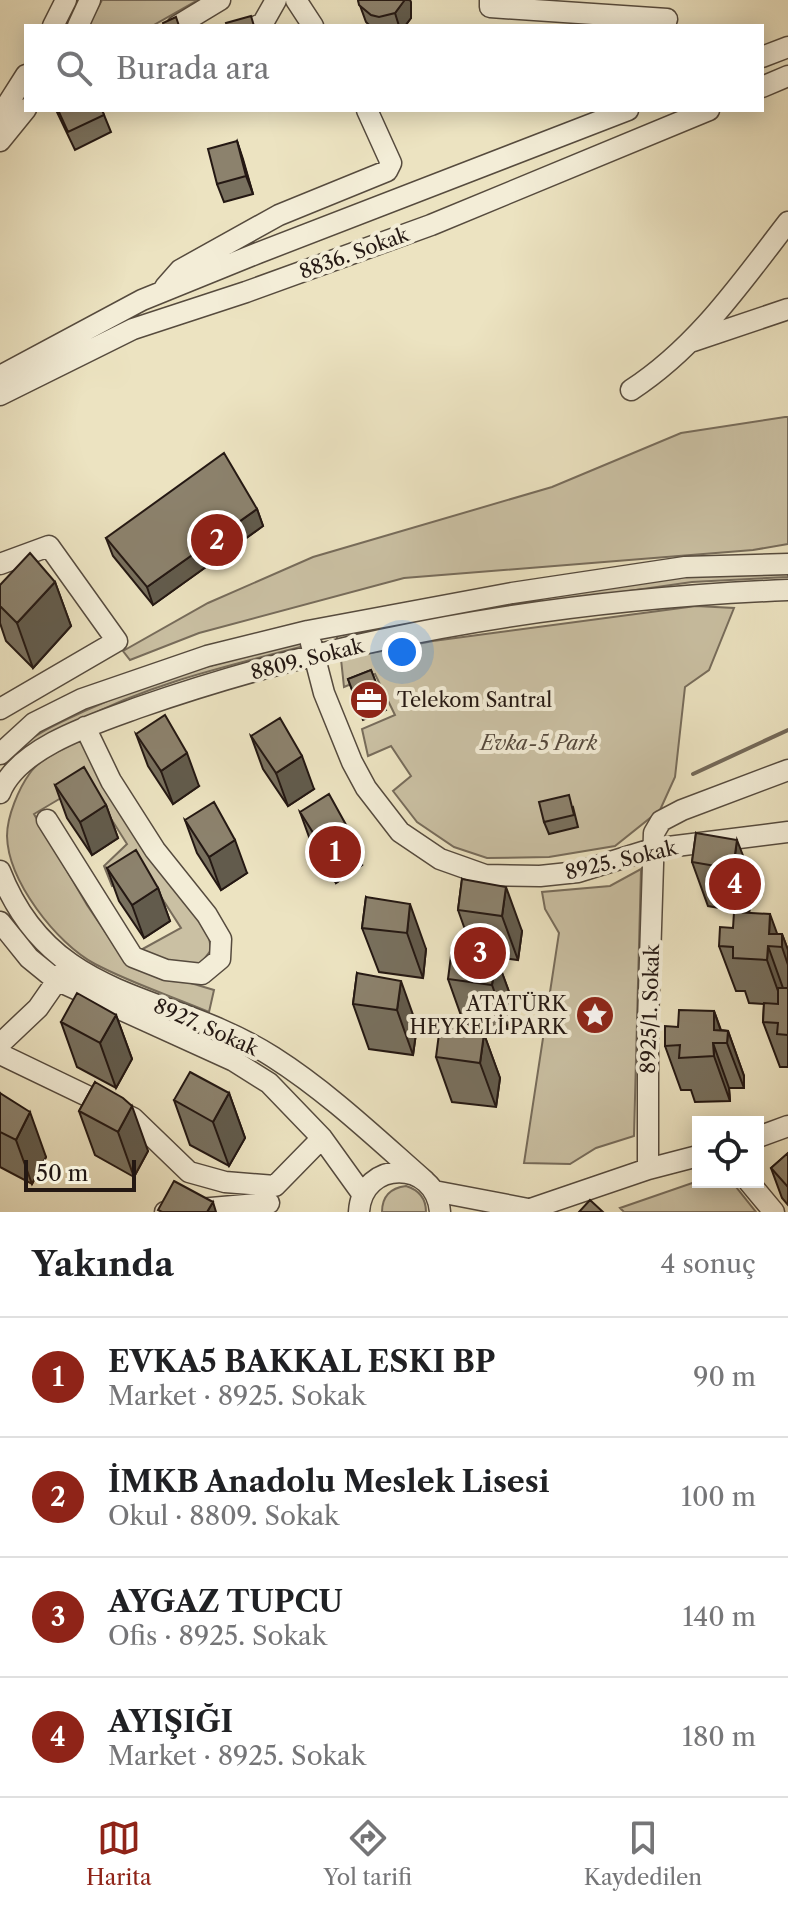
<!DOCTYPE html>
<html lang="tr">
<meta charset="utf-8">
<style>
:root{--surface:#fff;--page:#f2f2f2;--text:#202124;--muted:#757577;--line:#e0e0e0;--accent:#8f2418}
body{margin:0;font-family:"Libre Caslon Text",serif;background:var(--page);color:var(--text)}
.controls{position:absolute;right:24px;bottom:24px;display:grid;overflow:hidden;border-radius:0px;box-shadow:0 4px 20px #0003}
.controls button{width:72px;height:72px;display:grid;place-items:center;padding:0;border:0;border-bottom:2px solid var(--line);background:var(--surface);color:var(--text);font:40px sans-serif}
.scale{position:absolute;left:24px;bottom:20px;width:112px;box-sizing:border-box;padding-left:8px;border:4px solid #241813;border-top:0;font-size:22px;line-height:28px;white-space:nowrap;color:#241813;-webkit-text-stroke:6px #f3edd7;paint-order:stroke}
.you{position:absolute;left:402px;top:652px;width:28px;height:28px;margin:-20px;border:6px solid #fff;border-radius:50%;background:#1a73e8;box-shadow:0 0 0 12px #1a73e833}
.badge{display:grid;place-items:center;width:52px;height:52px;border-radius:50%;background:var(--accent);color:#fff;font-size:26px;font-weight:700}
.pin{position:absolute;translate:-50% -50%;border:4px solid #fff;box-shadow:0 2px 8px #0006}
.list{margin:0;padding:0;list-style:none}
h2{display:flex;justify-content:space-between;align-items:center;height:104px;margin:0;padding:0 32px;font-size:34px}
h2 small{font-size:26px;font-weight:400;color:var(--muted)}
.list li{display:grid;grid-template-columns:52px 1fr auto;gap:24px;align-items:center;box-sizing:border-box;height:120px;padding:0 32px;border-top:2px solid var(--line)}
.list b{display:block;font-size:30px;white-space:nowrap}
.list p{margin:0;font-size:26px;white-space:nowrap;color:var(--muted)}
.list em{font-size:26px;font-style:normal;color:var(--muted)}
.icon{flex:none;width:44px;height:44px;fill:none;stroke:currentColor;stroke-width:2;stroke-linecap:round;stroke-linejoin:round}
.map{position:relative;flex:none;width:788px;height:1212px;overflow:hidden}
.search{position:absolute;background:var(--surface);box-shadow:0 4px 20px #0003;left:24px;right:24px;top:24px;height:88px;display:flex;align-items:center;gap:20px;box-sizing:border-box;padding:0 28px;border-radius:0px;color:var(--muted);font-size:30px}
.sheet{height:584px;background:var(--surface)}
nav{display:flex;justify-content:space-around;align-items:center;box-sizing:border-box;height:112px;border-top:2px solid var(--line);background:var(--surface);font-size:22px;color:var(--muted)}
nav a{display:grid;justify-items:center;gap:4px}
nav .on{color:var(--accent)}
.map>svg:first-child{display:block}
.green{fill:#cac0a3;stroke:#776c5b;stroke-width:2}
.lines{fill:none;stroke-linecap:round;stroke-linejoin:round}
.stream{stroke:#736858;stroke-width:4}
.minor-casing{stroke:#564b3e;stroke-width:23}
.minor{stroke:#f3edd7;stroke-width:20}
.wall{fill:#78705e;stroke:#241813;stroke-width:2}
.shaded-wall{fill:#625b4c;stroke:#241813;stroke-width:2}
.building{fill:#8c826d;stroke:#241813;stroke-width:2}
.labels{text-anchor:middle;stroke-width:8;stroke-linejoin:round;paint-order:stroke}
.street-label{font-size:20px;fill:#241813;stroke:#f3edd7}
.poi-label{font-size:20px;fill:#241813;stroke:#f3edd7;text-anchor:start}
.park-label{font-size:20px;font-style:italic;fill:#564a3e;stroke:#f3edd7}
</style>
<div class="map">
<svg width="788" height="1212" viewBox="0 0 788 1212">
<rect width="100%" height="100%" fill="#ece3c1"/>
<filter id="stains"><feTurbulence type="fractalNoise" baseFrequency=".0025" numOctaves="4"/><feColorMatrix values="0 0 0 0 .2 0 0 0 0 .09 0 0 0 0 .02 0 0 0 .5 -.17"/></filter>
<radialGradient id="worn" r=".72"><stop offset=".6" stop-color="#630" stop-opacity="0"/><stop offset="1" stop-color="#630" stop-opacity=".3"/></radialGradient>
<!-- green -->
<path class="green" d="M102,0h96l-46,26h-64z
M785,417h3v127l-35,6 -349,28 -205,55 -69,27 -7,-9 85,-48 105,-46 239,-70 129,-54z
M788,572v5l-96,5 -245,35 -109,24 -2,-7 122,-25 238,-34z
M696,606l38,2 -25,62 -24,17 -10,90 -15,33 -45,36 -66,11 -62,1 -33,-11 -37,-25 -24,-31 18,-15 -20,-30 -23,10 -6,-27 33,-14 -20,-41 -31,13 -3,-28 92,-18z
M302,641l2,5c-76,20 -153,37 -223,74 -21,11 -42,26 -62,39l-6,-1 1,-6c23,-20 47,-30 75,-43 69,-31 140,-49 213,-68z
M81,739l128,198 2,13 -10,13 -26,3 -36,-15 42,-23 -34,-53 -35,11 -8,-20 23,-22 -39,-62 -54,32 53,91 40,59 87,26 -5,22c-38,-16 -78,-29 -114,-48 -39,-21 -87,-83 -88,-128 0,-20 12,-48 23,-63 10,-15 36,-25 51,-34z
M641,869l-7,267 -38,12 -26,16 -46,-1 35,-230 -14,-24 -3,-17 68,-6z
M698,1181l34,1 24,30h-132l-4,-4z
M406,1186c13,4 20,12 20,26h-44c0,-16 8,-24 24,-26z"/>
<g class="lines">
<!-- stream -->
<path class="stream" d="M693,774l95,-44"/>
<defs>
<path id="minor" d="M296,0l17,26
M490,0v7l177,12
M53,26l13,-26
M78,26l12,-26
M177,26l43,-26
M257,26l6,-3 13,-23
M762,57l26,-10
M762,87l26,-11
M0,116l26,-41
M0,141l26,-32
M165,287l15,-17 99,-55 108,-44 4,-8 -24,-53
M693,341l95,-32
M0,376l142,-76 116,-47 370,-143
M631,390c66,-43 110,-107 157,-168
M0,395l133,-66 113,-37 185,-67 278,-115
M0,564l49,-18 68,95 -117,68
M311,643l13,50 28,69 14,26 34,44 40,27 45,16 55,1 38,-4 74,-23 136,-17
M0,754l34,-31 48,-24 125,-43 101,-25 204,-38 173,-26 103,-3
M0,793c18,-46 96,-70 140,-86 207,-72 429,-108 648,-117
M47,820l86,137 33,13 36,4 18,-15 1,-20 -14,-24 -52,-65 -44,-69 -26,-54
M0,871c52,134 169,119 273,186 55,35 103,81 152,124
M0,922l29,36 27,22 178,81 35,22 53,55 41,57
M0,1044l38,-36 25,-36
M0,1054l133,64 56,54 36,10 50,4 47,-48
M758,1137l30,-11
M648,1169v-146l6,-190 7,-12 21,-11 106,-40
M749,1182l25,30
M434,1191l94,18
M165,1212l104,-9
M359,1212c3,-53 77,-53 81,0
M522,1212l126,-43 50,-13"/>
</defs>
<!-- minor casing -->
<use href="#minor" class="minor-casing"/>
<!-- minor -->
<use href="#minor" class="minor"/>
</g>
<!-- wall -->
<path class="wall" d="M358,0h52l1,18 -6,8h-35l-4,-4z
M56,110h46l9,22 -36,18z
M237,141l16,53 -29,8 -7,-18z
M257,509l6,17 -110,79 -40,-49 -7,-18z
M55,582l16,44 -38,42 -27,-27 -6,-18v-38z
M371,670l15,40 -23,10 -15,-41z
M136,734l63,52 -26,18 -25,-38z
M251,736l63,53 -26,17 -25,-37z
M55,785l51,20 12,33 -26,17 -25,-37z
M573,807l5,20 -29,7 -5,-12z
M300,812l62,53 -26,18 -24,-38z
M185,820l62,53 -26,17 -24,-37z
M696,833l58,51 -5,28 28,22h5l6,16v117h-8l-17,-45 1,-18 -15,-1 -4,-12h-9l-17,-45 14,-18 10,-16 -35,-6 -16,-44z
M107,868l51,20 12,33 -26,17 -25,-37z
M462,879l60,52 -4,29 -22,-3 16,43 -4,29 -44,-5 -16,-45 25,-27 -15,-42z
M366,897l60,52 -3,29 -44,-6 -17,-44z
M357,973l60,53 -4,29 -44,-6 -16,-45z
M714,1011l7,19 7,1 16,45v12h-15l1,13 -35,1 -4,-12h-10l-16,-44 13,-19z
M116,1015l16,44 -16,29 -39,-21 -16,-45z
M484,1034l16,44 -4,29 -44,-5 -16,-45z
M95,1082l53,69 -14,26 -39,-22 -16,-44z
M0,1093l46,64 -14,27 -32,-17z
M229,1093l16,45 -16,28 -39,-21 -16,-45z
M788,1153v52l-6,-7 -11,-30z"/>
<!-- shaded-wall -->
<path class="shaded-wall" d="M404,0h6l1,2v16l-6,8h-6l-4,-13z
M237,141l6,18 10,35 -7,-18z
M257,509l6,17 -110,79 -6,-18z
M55,582l16,44 -38,42 -16,-45z
M187,753l12,33 -26,18 -12,-33z
M302,756l12,33 -26,17 -12,-33z
M106,805l12,33 -26,17 -12,-33z
M350,832l12,33 -26,18 -12,-33z
M235,840l12,33 -26,17 -12,-33z
M737,840l17,44 -5,29 -16,-44z
M506,887l16,44 -4,29 -16,-44z
M158,888l12,33 -26,17 -12,-33z
M410,904l16,45 -3,29 -16,-45z
M770,914l12,33v-13l6,16v15l-6,-18 -13,-13z
M768,946l16,45 -1,14 -16,-45z
M496,956l16,44 -4,29 -16,-44z
M401,981l16,45 -4,29 -16,-45z
M714,1011l11,32 -11,-13z
M116,1015l16,44 -16,29 -16,-45z
M728,1031l16,45v12l-17,-45z
M484,1034l16,44 -4,29 -16,-44z
M713,1043l16,45 1,13 -16,-45z
M229,1093l16,45 -16,28 -16,-44z
M132,1106l16,45 -14,26 -16,-45z
M30,1112l16,45 -14,27 -16,-44z
M213,1202l3,10h-9z"/>
<!-- building -->
<path class="building" d="M358,0h46v1l-9,12 -16,4 -8,-2 -12,-10z
M251,16l3,10h-27l-1,-3z
M176,17l3,9h-15l-1,-3z
M58,110h44l2,5 -36,17z
M237,141l9,35 -29,8 -9,-35z
M224,453l33,56 -110,78 -41,-49z
M30,553l25,29 -38,41 -17,-17v-21z
M371,670l11,28 -23,10 -11,-29z
M165,715l22,38 -26,18 -25,-37z
M280,718l22,38 -26,17 -25,-37z
M84,767l22,38 -26,17 -25,-37z
M329,794l21,38 -26,18 -24,-38z
M569,795l5,20 -30,7 -5,-20z
M214,802l21,38 -26,17 -24,-37z
M696,833l41,7 -4,29 -41,-7z
M136,850l22,38 -26,17 -25,-37z
M462,879l44,8 -4,29 -44,-6z
M366,897l44,7 -3,29 -45,-5z
M734,912l36,2 -1,20h13v13l-14,-1 -1,14 -34,-2v-11l-14,-1 1,-19 13,1z
M452,948l44,8 -4,29 -44,-6z
M357,973l44,8 -4,29 -44,-6z
M778,988h10v47l-11,-1 1,-11 -15,-1 1,-19 14,1z
M77,993l39,22 -16,28 -39,-21z
M679,1010l35,1v19l14,1 -1,12h-14l1,13 -35,2 1,-13 -15,1v-20l13,1z
M440,1026l44,8 -4,29 -44,-6z
M190,1072l39,21 -16,29 -39,-22z
M95,1082l28,16 9,8 -14,26 -39,-21z
M0,1093l30,19 -14,28 -16,-8z
M788,1153v34l-17,-19z
M174,1181l39,21 -6,10h-45l-4,-2z
M590,1200l13,12h-24z"/>
<!-- icons -->
<defs>
<symbol id="office-disc" viewBox="-11 -11 22 22"><circle r="9.5" fill="#8f2418" stroke="#f3edd7"/><path d="M-6-3h4V-5.5h4V-3h4V5H-6ZM-1-4.5V-3h2v-1.5ZM-6 0V1H6V0Z" fill="#fff"/></symbol>
<symbol id="sight-disc" viewBox="-11 -11 22 22"><circle r="9.5" fill="#8f2418" stroke="#f3edd7"/><path d="M0-6L1.8-2.2L6-1.7L2.9 1.2L3.7 5.4L0 3.3L-3.7 5.4L-2.9 1.2L-6-1.7L-1.8-2.2Z" fill="#fff"/></symbol>
</defs>
<g fill-rule="evenodd">
<use href="#office-disc" x="347" y="678" width="44" height="44"/>
<use href="#sight-disc" x="573" y="993" width="44" height="44"/>
</g>
<g class="labels">
<!-- street labels -->
<g class="street-label">
<text transform="translate(354 253) rotate(-20)" y="7">8836. Sokak</text>
<text transform="translate(307 659) rotate(-14)" y="7">8809. Sokak</text>
<text transform="translate(621 860) rotate(-13)" y="7">8925. Sokak</text>
<text transform="translate(650 1009) rotate(-88)" y="7">8925/1. Sokak</text>
<text transform="translate(206 1027) rotate(24)" y="7">8927. Sokak</text>
</g>
<!-- poi labels -->
<g class="poi-label">
<text x="397" y="707">Telekom Santral</text>
<text x="567" y="1011" text-anchor="end">ATATÜRK<tspan x="567" dy="23">HEYKELİ PARK</tspan></text>
</g>
<!-- park labels -->
<g class="park-label">
<text x="539" y="750">Evka-5 Park</text>
</g>
</g>
<rect width="100%" height="100%" filter="url(#stains)"/>
<rect width="100%" height="100%" fill="url(#worn)"/>
</svg>
<div class="controls">
<button><svg class="icon" aria-label="locate" viewBox="0 0 24 24"><circle cx="12" cy="12" r="6"/><path d="M12 2v4M12 18v4M2 12h4M18 12h4"/></svg></button>
</div>
<div class="scale">50 m</div>
<div class="you"></div>
<div class="pin badge" style="left:335px;top:852px">1</div>
<div class="pin badge" style="left:217px;top:540px">2</div>
<div class="pin badge" style="left:480px;top:953px">3</div>
<div class="pin badge" style="left:735px;top:884px">4</div>
<div class="search"><svg class="icon" aria-label="search" viewBox="0 0 24 24"><circle cx="10" cy="10" r="6"/><path d="M15 15l6 6"/></svg>Burada ara</div>
</div>
<section class="sheet">
<h2>Yakında<small>4 sonuç</small></h2>
<ul class="list">
<li><span class="badge">1</span><div><b>EVKA5 BAKKAL ESKI BP</b><p>Market · 8925. Sokak</p></div><em>90 m</em></li>
<li><span class="badge">2</span><div><b>İMKB Anadolu Meslek Lisesi</b><p>Okul · 8809. Sokak</p></div><em>100 m</em></li>
<li><span class="badge">3</span><div><b>AYGAZ TUPCU</b><p>Ofis · 8925. Sokak</p></div><em>140 m</em></li>
<li><span class="badge">4</span><div><b>AYIŞIĞI</b><p>Market · 8925. Sokak</p></div><em>180 m</em></li>
</ul>
</section>
<nav>
<a class="on"><svg class="icon" aria-label="map" viewBox="0 0 24 24"><path d="M3 6l6-2 6 2 6-2v14l-6 2-6-2-6 2zM9 4v14M15 6v14"/></svg>Harita</a>
<a><svg class="icon" aria-label="directions" viewBox="0 0 24 24"><path d="M12 3l9 9-9 9-9-9zM9 14v-3h6M13 9l2 2-2 2"/></svg>Yol tarifi</a>
<a><svg class="icon" aria-label="saved" viewBox="0 0 24 24"><path d="M7 4h10v16l-5-4-5 4z"/></svg>Kaydedilen</a>
</nav>
